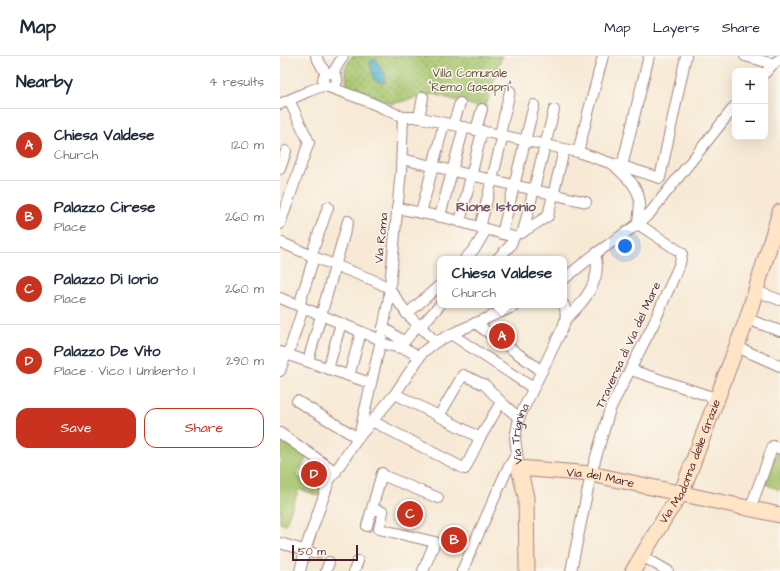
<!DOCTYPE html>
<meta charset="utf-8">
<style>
:root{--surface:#fff;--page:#f2f2f3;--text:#1f2937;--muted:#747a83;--line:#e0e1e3;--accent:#c8321e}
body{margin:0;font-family:"Architects Daughter",sans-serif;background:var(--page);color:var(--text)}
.controls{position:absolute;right:12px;top:12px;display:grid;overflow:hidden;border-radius:8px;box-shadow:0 4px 16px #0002}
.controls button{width:36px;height:36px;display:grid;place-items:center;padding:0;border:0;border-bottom:1px solid var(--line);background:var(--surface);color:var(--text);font:20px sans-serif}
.scale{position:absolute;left:12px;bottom:10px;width:66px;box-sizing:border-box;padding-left:4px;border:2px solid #4a1f2b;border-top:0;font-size:11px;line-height:14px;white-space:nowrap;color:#4a1f2b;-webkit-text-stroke:3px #fbf7ec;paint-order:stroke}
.you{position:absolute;left:345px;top:190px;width:14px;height:14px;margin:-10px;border:3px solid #fff;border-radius:50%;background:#1a73e8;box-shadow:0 0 0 6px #1a73e833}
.badge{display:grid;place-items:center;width:26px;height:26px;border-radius:50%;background:var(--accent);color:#fff;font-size:13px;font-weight:700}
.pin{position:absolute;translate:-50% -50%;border:2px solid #fff;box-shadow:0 1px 4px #0006}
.popup{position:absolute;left:157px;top:200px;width:130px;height:52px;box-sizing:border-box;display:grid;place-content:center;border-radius:8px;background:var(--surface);filter:drop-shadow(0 1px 3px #0005);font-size:13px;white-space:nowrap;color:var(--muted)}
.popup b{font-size:15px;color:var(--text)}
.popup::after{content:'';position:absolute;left:50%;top:100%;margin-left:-8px;border:8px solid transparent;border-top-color:var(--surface)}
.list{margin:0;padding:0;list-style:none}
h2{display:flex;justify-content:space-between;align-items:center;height:52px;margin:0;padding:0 16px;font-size:17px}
h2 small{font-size:13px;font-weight:400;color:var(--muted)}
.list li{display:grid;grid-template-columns:26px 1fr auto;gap:12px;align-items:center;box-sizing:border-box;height:72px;padding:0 16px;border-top:1px solid var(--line)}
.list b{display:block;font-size:15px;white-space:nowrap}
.list p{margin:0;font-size:13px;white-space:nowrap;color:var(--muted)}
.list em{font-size:13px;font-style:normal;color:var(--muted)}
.actions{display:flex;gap:8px;padding:12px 16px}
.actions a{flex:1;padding:9px 0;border:1px solid var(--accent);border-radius:12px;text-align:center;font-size:14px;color:var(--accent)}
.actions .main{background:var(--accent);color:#fff}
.map{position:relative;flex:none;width:500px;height:515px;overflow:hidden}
header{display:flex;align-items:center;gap:24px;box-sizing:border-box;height:56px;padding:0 20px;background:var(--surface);border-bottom:1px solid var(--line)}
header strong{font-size:19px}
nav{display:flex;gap:22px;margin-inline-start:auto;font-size:14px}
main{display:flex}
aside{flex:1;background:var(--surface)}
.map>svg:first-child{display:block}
.green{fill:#a5c46b;stroke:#78724b}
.park{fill:url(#park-dots);stroke:#78724b}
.water{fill:url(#water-rules);stroke:#506c7f}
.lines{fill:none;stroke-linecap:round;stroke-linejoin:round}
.street-tunnel{stroke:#d4c1b3;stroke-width:10;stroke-dasharray:10 5;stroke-linecap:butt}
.street-casing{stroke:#a08480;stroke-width:12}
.secondary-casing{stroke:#a08480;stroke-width:17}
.street{stroke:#fff;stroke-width:10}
.secondary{stroke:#ffe4c6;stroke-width:15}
.labels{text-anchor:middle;stroke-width:3;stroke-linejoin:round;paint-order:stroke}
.park-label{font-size:12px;fill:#65513e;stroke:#fbf7ec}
.street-label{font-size:12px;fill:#4a1f2b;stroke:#fbf7ec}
.quarter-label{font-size:14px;font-weight:bold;fill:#734f68;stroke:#fbf7ec}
</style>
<header>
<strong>Map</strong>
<nav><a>Map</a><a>Layers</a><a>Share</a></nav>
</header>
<main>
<aside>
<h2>Nearby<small>4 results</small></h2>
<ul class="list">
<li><span class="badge">A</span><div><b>Chiesa Valdese</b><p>Church</p></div><em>120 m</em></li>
<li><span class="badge">B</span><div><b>Palazzo Cirese</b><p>Place</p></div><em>260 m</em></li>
<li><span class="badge">C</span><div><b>Palazzo Di Iorio</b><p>Place</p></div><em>260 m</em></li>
<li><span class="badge">D</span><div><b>Palazzo De Vito</b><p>Place · Vico I Umberto I</p></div><em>290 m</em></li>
</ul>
<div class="actions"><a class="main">Save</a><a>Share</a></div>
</aside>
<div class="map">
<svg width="500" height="515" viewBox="0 0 500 515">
<defs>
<pattern id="park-dots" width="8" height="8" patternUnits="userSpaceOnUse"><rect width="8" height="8" fill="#a5c46b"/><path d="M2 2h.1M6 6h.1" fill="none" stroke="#889f58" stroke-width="1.8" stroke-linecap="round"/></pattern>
<pattern id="water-rules" width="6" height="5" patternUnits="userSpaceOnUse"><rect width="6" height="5" fill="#55bad3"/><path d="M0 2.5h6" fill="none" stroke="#4897ab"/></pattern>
</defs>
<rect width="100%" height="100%" fill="#fbf7ec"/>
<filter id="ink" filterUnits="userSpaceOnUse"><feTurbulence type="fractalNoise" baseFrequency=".025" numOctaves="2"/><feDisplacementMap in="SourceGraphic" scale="8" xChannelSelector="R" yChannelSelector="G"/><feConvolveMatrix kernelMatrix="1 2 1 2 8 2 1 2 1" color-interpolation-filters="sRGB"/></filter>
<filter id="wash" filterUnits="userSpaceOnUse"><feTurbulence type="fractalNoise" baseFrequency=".012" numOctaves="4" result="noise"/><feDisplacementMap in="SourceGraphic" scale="16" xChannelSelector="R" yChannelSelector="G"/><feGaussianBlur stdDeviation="0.9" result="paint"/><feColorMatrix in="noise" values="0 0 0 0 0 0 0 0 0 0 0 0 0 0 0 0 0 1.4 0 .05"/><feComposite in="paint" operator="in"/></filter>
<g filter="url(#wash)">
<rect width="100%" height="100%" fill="#f7e9d5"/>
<!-- green -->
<path class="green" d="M0,380l27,21 -11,19 27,13 -4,7 -20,-7 -14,36 -5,-2z
M497,397l3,1v36l-15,-6z"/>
<!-- park -->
<path class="park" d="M72,0h150l-17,53 -51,-15 -43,10 -44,-18 -2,-18z"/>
<!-- water -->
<path class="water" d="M95,3l10,15 -1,9 -10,-3 -4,-19z"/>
</g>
<g filter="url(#ink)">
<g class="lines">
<!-- street-tunnel -->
<path class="street-tunnel" d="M33,497l10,4"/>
<defs>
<g id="street">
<path d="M36,0l10,18"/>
<path d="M465,0l28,8"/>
<circle cx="50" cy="24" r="7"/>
<path d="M53,17l10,-17"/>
<path d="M485,17l8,-9 7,-5"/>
<path d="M49,31l38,14 36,16h14l161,35 35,12 19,19 6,10 2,10 -2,21 44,29 -2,10 -27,62 -43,84 -19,65 -20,97"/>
<path d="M0,48l29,-13 16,-6"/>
<path d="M139,62l4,-21"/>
<path d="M173,69l7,-22"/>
<path d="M196,74l6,-21"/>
<path d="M220,78l10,-43"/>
<path d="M298,96l25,-96"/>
<path d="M122,103l184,43"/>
<path d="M333,108l9,2 38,12 26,-122"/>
<path d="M342,110l27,-110"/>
<path d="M0,113l6,-18"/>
<path d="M117,152l50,10 67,19"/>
<path d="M141,157l23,-90"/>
<path d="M160,160l24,-89"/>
<path d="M180,166l22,-91"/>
<path d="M0,168l29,-82 -20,-42"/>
<path d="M200,172l23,-93"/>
<path d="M243,176l31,-122"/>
<path d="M241,177l27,-17 16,-66"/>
<path d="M222,178l32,-129"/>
<path d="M0,186l39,17 54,21 16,8 18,26 29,28"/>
<path d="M31,200l17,-49"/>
<path d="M185,203l11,-12 10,-17"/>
<path d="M217,203l13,-13 4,-9"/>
<path d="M284,223l31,-25 43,-30 12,-11 85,-107"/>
<path d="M476,235l24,9"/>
<path d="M0,242l101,42"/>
<path d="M19,250l15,-49"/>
<path d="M127,258l33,-29"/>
<path d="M286,263c18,-17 37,-39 29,-65"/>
<path d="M467,263l33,12"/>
<path d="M195,267l67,48"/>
<path d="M141,270l19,-21"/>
<path d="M103,271l21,15 15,-18"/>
<path d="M171,278l82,54"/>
<path d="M100,287l28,7 11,7"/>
<path d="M457,291l43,19"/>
<path d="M0,296l90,31"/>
<path d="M8,299l15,-47"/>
<path d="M28,305l40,-140"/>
<path d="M48,313l13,-46"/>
<path d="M351,314l87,29"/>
<path d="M0,315l6,-17"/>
<path d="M69,320l12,-44"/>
<path d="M115,338l44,22"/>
<path d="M17,345l61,37"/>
<path d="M221,346l18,16"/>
<path d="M92,365l93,48 15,-31 21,-36 -16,-17 -22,-10 -24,41 41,22"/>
<path d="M0,377l56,39"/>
<path d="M79,380l22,-96 8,-43 12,-127 2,-53"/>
<path id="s1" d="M239,412l-4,-30 4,-20 44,-91c3,-7 4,-14 1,-22"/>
<path d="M102,419l56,23"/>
<path d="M92,453l11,3 -4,17 56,13 -12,29"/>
<path d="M470,453l23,-63 7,3"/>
<path d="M87,470l15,-53"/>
<path d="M0,487l33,10"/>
<path d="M362,500l26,15"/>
<path d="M20,515l5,-21 24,-69 29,-43 37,-44 28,-42 13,-10 24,-12 57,-25"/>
<path d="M46,515l3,-9"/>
<path d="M74,515l4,-10"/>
<path d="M182,515l44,-99 11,-19"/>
</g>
<g id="secondary">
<path id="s2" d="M247,515l-1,-74 -7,-29 72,6 189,41"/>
<path id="s3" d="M353,515l34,-57 14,-20 66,-175 33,-107"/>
</g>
</defs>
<!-- street casing -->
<use href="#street" class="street-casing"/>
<!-- secondary casing -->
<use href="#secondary" class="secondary-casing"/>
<!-- street -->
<use href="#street" class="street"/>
<!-- secondary -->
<use href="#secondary" class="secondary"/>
</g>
</g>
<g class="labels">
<!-- park labels -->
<g class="park-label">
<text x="190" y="21">Villa Comunale<tspan x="190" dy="14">"Remo Gasapri"</tspan></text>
</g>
<!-- street labels -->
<g class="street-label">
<text transform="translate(101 182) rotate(-84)" y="4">Via Roma</text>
<text transform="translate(348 289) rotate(-65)" y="4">Traversa di Via del Mare</text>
<text dy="4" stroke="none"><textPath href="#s1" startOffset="35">Via Trignina</textPath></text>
<text dy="4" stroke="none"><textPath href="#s3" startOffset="124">Via Madonna delle Grazie</textPath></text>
<text dy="4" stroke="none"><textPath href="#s2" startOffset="186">Via del Mare</textPath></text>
</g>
<!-- quarter labels -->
<g class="quarter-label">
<text x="216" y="155">Rione Istonio</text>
</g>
</g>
</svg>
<div class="controls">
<button>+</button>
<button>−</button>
</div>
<div class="scale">50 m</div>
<div class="you"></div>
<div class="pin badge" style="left:222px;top:280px">A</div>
<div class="popup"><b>Chiesa Valdese</b>Church</div>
<div class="pin badge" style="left:174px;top:484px">B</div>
<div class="pin badge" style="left:130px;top:458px">C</div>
<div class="pin badge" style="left:34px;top:418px">D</div>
</div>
</main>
